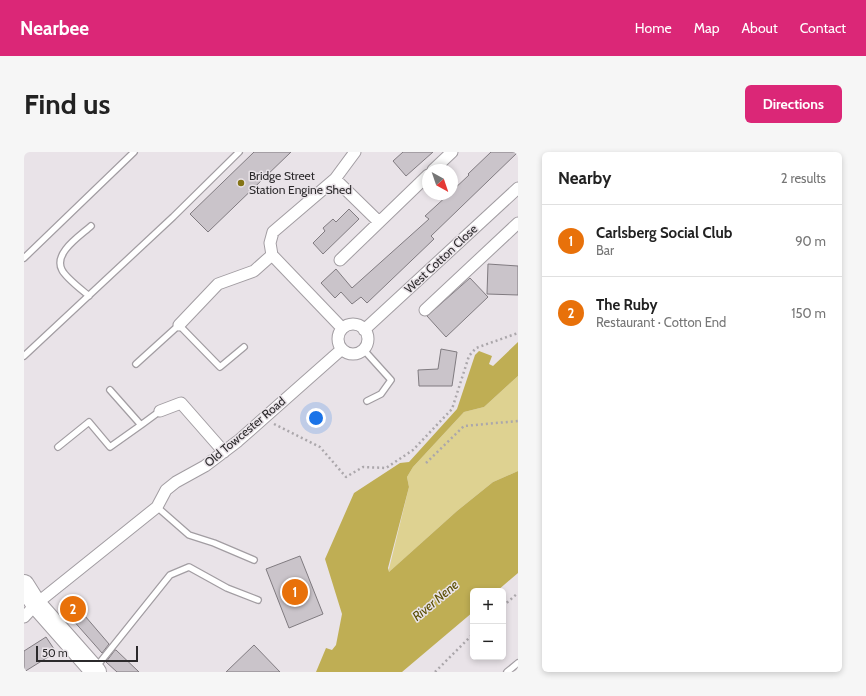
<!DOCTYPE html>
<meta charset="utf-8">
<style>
:root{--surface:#fff;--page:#f6f6f6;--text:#222;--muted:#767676;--line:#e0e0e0;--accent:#db2777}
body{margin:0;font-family:Cabin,sans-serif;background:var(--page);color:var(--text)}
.controls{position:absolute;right:12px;bottom:12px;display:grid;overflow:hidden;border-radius:6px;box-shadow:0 2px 6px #0003}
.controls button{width:36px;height:36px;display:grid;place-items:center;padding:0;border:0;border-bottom:1px solid var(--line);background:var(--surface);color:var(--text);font:20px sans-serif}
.compass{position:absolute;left:398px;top:12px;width:36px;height:36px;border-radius:50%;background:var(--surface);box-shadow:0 2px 6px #0003;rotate:140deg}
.scale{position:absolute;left:12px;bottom:10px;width:102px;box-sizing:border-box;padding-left:4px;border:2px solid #2c2a2c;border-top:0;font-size:11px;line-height:14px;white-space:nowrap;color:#2c2a2c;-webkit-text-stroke:3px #e9e3e8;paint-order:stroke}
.you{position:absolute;left:292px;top:266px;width:14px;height:14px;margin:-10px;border:3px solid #fff;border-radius:50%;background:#1a73e8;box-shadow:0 0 0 6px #1a73e833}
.badge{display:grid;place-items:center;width:26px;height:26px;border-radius:50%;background:var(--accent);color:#fff;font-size:13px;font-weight:700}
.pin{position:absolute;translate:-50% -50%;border:2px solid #fff;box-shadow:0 1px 4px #0006}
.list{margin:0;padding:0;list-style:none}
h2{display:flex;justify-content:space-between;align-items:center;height:52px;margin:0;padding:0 16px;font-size:17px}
h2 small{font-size:13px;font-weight:400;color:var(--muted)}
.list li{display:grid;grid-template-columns:26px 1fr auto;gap:12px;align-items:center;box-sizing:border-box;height:72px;padding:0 16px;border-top:1px solid var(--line)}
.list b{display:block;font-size:15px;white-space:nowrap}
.list p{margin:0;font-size:13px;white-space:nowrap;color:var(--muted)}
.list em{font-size:13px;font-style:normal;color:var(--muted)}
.map{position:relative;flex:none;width:494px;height:520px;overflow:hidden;border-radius:6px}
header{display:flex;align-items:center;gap:24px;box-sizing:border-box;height:56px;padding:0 20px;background:var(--accent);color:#fff}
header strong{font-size:19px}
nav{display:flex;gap:22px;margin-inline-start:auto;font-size:14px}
.intro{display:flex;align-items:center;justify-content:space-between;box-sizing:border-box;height:96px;padding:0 24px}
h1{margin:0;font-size:28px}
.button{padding:10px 18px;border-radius:6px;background:var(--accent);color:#fff;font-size:14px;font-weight:700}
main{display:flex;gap:24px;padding:0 24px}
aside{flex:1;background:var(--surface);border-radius:6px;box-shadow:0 2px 6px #0003}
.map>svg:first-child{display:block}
.green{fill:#ded291}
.water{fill:#bfae54}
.building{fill:#cac4ca;stroke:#807b80}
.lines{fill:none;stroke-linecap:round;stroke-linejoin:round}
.lane-casing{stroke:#a29da2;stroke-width:8}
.street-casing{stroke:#a29da2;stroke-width:13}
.highway-casing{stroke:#a29da2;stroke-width:22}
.path{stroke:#aba7ab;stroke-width:2.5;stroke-dasharray:2 3;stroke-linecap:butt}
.lane{stroke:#fff;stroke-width:5.5}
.street{stroke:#fff;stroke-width:11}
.highway{stroke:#fff;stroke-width:20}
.poi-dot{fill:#847416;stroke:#e9e3e8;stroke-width:1.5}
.labels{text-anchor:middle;stroke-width:3;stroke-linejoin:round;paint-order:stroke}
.poi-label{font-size:12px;fill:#2c2a2c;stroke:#e9e3e8;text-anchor:start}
.street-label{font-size:12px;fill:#2c2a2c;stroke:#e9e3e8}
.water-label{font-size:13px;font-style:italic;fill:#594d01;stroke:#e9e3e8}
</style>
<header>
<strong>Nearbee</strong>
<nav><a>Home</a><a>Map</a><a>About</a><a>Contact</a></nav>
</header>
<div class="intro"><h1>Find us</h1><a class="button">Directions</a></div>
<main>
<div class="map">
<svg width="494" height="520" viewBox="0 0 494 520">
<rect width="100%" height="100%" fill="#e9e3e8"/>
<!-- green -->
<path class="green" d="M494,224v95l-25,11 -36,29 -69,62 21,-86 -2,-10 6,-10 51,-55 20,-5z"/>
<!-- water -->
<path class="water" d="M494,190v34l-34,31 -20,5 -51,55 -6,10 2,10 -21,81 1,4 68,-61 36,-29 25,-11v102l-21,18h-24v21l-71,60h-86l10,-24 6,2 4,-5 6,-31 -17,-55 29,-66 46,-30 9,-1 48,-53 18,-54 4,-4 13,5 -3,8 4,2z"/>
<!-- building -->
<path class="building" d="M230,0h37l-83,80 -18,-18z
M379,0h30l-27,24 -13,-15z
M467,0h27l-87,84 3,3 -67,64 -6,-6 -9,7 -11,-12 -6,6 -14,-15 15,-14 16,19 77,-69 -4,-3 24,-22h3v-3l17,-16 -1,-1z
M325,57l10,10 -36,35 -10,-11 12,-12 -2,-3 10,-9 3,3z
M464,112l30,2v29l-31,-1z
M446,126l18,19 -42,40 -19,-21z
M417,197l16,3 -5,34h-33l-1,-16 20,-1z
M276,404l23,58 -34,14 -23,-59z
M49,450l36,42 -7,9 -38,-43z
M22,485l10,15 -32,20v-21z
M230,493l26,27h-54z
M91,498h1l23,22h-22l-11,-10z"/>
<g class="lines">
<defs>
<path id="lane" d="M0,106l110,-106
M65,144c-7,-6 -23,-18 -27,-26 -9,-17 18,-34 29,-44
M339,197l28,31 -10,14 -14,7
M0,204l149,-139 66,-65
M112,212l43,-39 41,42 24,-20
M86,238l31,35 19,-14
M34,295l31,-25 21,25 31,-22
M133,355l32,28 25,8 40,17
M73,514l73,-91 19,-8 38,21 31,12
M483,520l11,-9"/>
<path id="street" d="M409,18l19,-18
M311,27l44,43
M316,108l88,-85
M401,158l93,-87
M314 187a15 15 0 1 1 30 0a15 15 0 1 1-30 0Z
M155,173l39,-41 36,-13 18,-16
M318,176l-70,-73 -2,-12 3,-11 62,-53 20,-27
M340,178l154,-142
M136,259l21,-8 43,49
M0,465l12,-13 121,-97 9,-17 10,-8 29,-16 33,-25 104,-92"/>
<path id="highway" d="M0,433l12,19 60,68"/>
</defs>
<!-- lane casing -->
<use href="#lane" class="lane-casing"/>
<!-- street casing -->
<use href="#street" class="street-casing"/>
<!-- highway casing -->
<use href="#highway" class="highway-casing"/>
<!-- path -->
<path class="path" d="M250,272l46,23 26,30 17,-10 23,1 27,-18 39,-41 17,-53 7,-8 42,-15
M402,311l38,-37 54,-5
M479,454l15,-13
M411,520l38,-38"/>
<!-- lane -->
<use href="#lane" class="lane"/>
<!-- street -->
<use href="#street" class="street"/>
<!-- highway -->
<use href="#highway" class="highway"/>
</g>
<!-- markers -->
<circle class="poi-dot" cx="217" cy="31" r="4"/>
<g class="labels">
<!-- poi labels -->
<g class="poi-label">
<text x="225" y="28">Bridge Street<tspan x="225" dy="14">Station Engine Shed</tspan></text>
</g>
<!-- street labels -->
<g class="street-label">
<text transform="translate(417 107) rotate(-43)" y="4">West Cotton Close</text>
<text transform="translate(221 280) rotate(-40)" y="4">Old Towcester Road</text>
</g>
<!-- water labels -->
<g class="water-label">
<text transform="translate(411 448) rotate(-40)" y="5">River Nene</text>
</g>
</g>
</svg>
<div class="controls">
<button>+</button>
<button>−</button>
</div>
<svg class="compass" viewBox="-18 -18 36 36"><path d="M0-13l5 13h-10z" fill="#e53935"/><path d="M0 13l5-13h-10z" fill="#767676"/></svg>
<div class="scale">50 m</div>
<div class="you"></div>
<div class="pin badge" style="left:271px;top:440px;background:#e8710a">1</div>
<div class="pin badge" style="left:49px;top:457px;background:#e8710a">2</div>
</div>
<aside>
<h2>Nearby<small>2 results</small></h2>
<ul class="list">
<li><span class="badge" style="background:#e8710a">1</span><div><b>Carlsberg Social Club</b><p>Bar</p></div><em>90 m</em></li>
<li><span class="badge" style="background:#e8710a">2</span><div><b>The Ruby</b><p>Restaurant · Cotton End</p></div><em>150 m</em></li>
</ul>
</aside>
</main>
